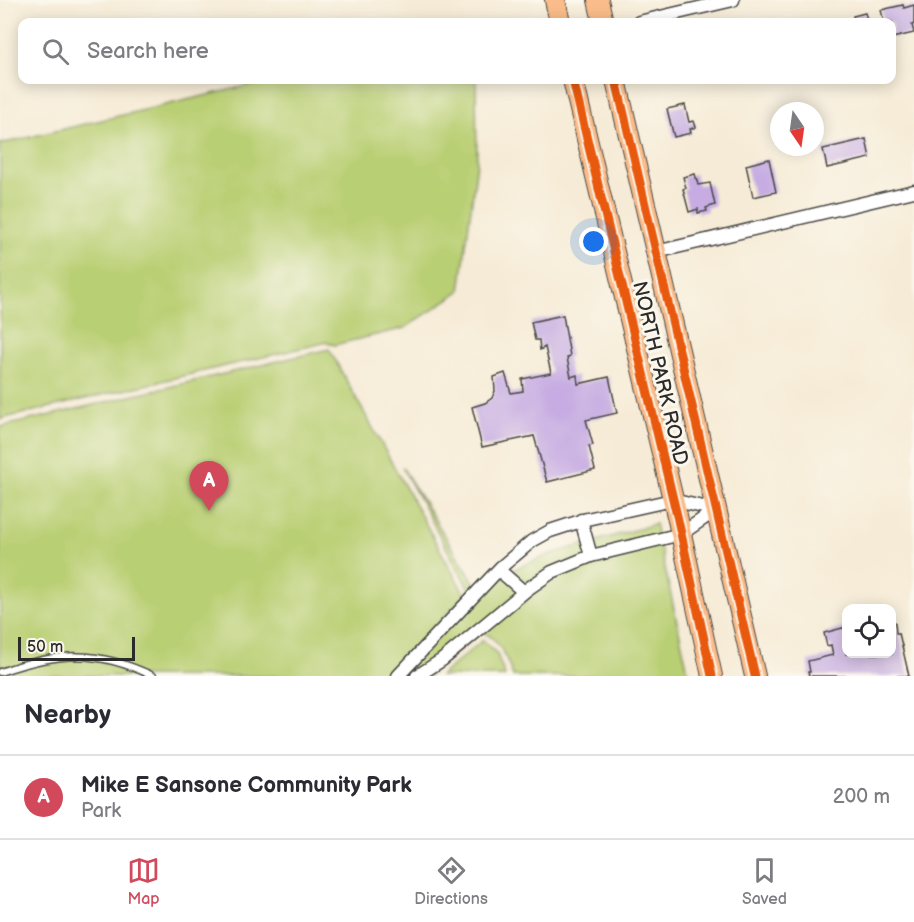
<!DOCTYPE html>
<style>
:root{--surface:#fff;--page:#f2f2f3;--text:#2b2b33;--muted:#7c7c81;--line:#e1e1e2;--accent:#d1495b}
body{margin:0;font-family:"Balsamiq Sans",sans-serif;background:var(--page);color:var(--text)}
.controls{position:absolute;right:18px;bottom:18px;display:grid;overflow:hidden;border-radius:12px;box-shadow:0 3px 15px #0003}
.controls button{width:54px;height:54px;display:grid;place-items:center;padding:0;border:0;border-bottom:2px solid var(--line);background:var(--surface);color:var(--text);font:30px sans-serif}
.compass{position:absolute;left:770px;top:102px;width:54px;height:54px;border-radius:50%;background:var(--surface);box-shadow:0 3px 15px #0003;rotate:167deg}
.scale{position:absolute;left:18px;bottom:15px;width:117px;box-sizing:border-box;padding-left:6px;border:3px solid #2b2b2b;border-top:0;font-size:16px;line-height:21px;white-space:nowrap;color:#2b2b2b;-webkit-text-stroke:4px #fbf7ec;paint-order:stroke}
.you{position:absolute;left:594px;top:242px;width:21px;height:21px;margin:-15px;border:4px solid #fff;border-radius:50%;background:#1a73e8;box-shadow:0 0 0 9px #1a73e833}
.badge{display:grid;place-items:center;width:39px;height:39px;border-radius:50%;background:var(--accent);color:#fff;font-size:20px;font-weight:700}
.pin{position:absolute;translate:-50% -50px;filter:drop-shadow(0 2px 3px #0008)}
.pin::after{content:'';position:absolute;top:32px;width:21px;height:18px;background:inherit;clip-path:polygon(0 0,100% 0,50% 100%)}
.list{margin:0;padding:0;list-style:none}
h2{display:flex;justify-content:space-between;align-items:center;height:78px;margin:0;padding:0 24px;font-size:26px}
h2 small{font-size:20px;font-weight:400;color:var(--muted)}
.list li{display:grid;grid-template-columns:39px 1fr auto;gap:18px;align-items:center;box-sizing:border-box;height:84px;padding:0 24px;border-top:2px solid var(--line)}
.list b{display:block;font-size:22px;white-space:nowrap}
.list p{margin:0;font-size:20px;white-space:nowrap;color:var(--muted)}
.list em{font-size:20px;font-style:normal;color:var(--muted)}
.icon{flex:none;width:33px;height:33px;fill:none;stroke:currentColor;stroke-width:2;stroke-linecap:round;stroke-linejoin:round}
.map{position:relative;flex:none;width:914px;height:676px;overflow:hidden}
.search{position:absolute;background:var(--surface);box-shadow:0 3px 15px #0003;left:18px;right:18px;top:18px;height:66px;display:flex;align-items:center;gap:15px;box-sizing:border-box;padding:0 21px;border-radius:12px;color:var(--muted);font-size:22px}
.sheet{height:162px;background:var(--surface)}
nav{display:flex;justify-content:space-around;align-items:center;box-sizing:border-box;height:84px;border-top:2px solid var(--line);background:var(--surface);font-size:16px;color:var(--muted)}
nav a{display:grid;justify-items:center;gap:3px}
nav .on{color:var(--accent)}
.map>svg:first-child{display:block}
.green{fill:#b9cf73;stroke:#727d4f;stroke-width:1.5}
.building{fill:#c6ace2}
.lines{fill:none;stroke-linecap:round;stroke-linejoin:round}
.service-casing{stroke:#494845;stroke-width:9}
.minor-casing{stroke:#494845;stroke-width:15}
.primary-casing{stroke:#494845;stroke-width:22}
.service{stroke:#fff;stroke-width:6}
.minor{stroke:#fff;stroke-width:12}
.primary{stroke:#f9bc8a;stroke-width:20}
.cycleway-casing{stroke:#fbf7ec;stroke-width:13}
.cycleway{stroke:#e8590c;stroke-width:9}
.labels{text-anchor:middle;stroke-width:6;stroke-linejoin:round;paint-order:stroke}
.street-label{font-size:20px;fill:#2b2b2b;stroke:#fbf7ec}
</style>
<div class="map">
<svg width="914" height="676" viewBox="0 0 914 676">
<rect width="100%" height="100%" fill="#fbf7ec"/>
<filter id="ink" filterUnits="userSpaceOnUse"><feTurbulence type="fractalNoise" baseFrequency=".0167" numOctaves="2"/><feDisplacementMap in="SourceGraphic" scale="12" xChannelSelector="R" yChannelSelector="G"/><feConvolveMatrix kernelMatrix="1 2 1 2 8 2 1 2 1" color-interpolation-filters="sRGB"/></filter>
<filter id="wash" filterUnits="userSpaceOnUse"><feTurbulence type="fractalNoise" baseFrequency=".008" numOctaves="4" result="noise"/><feDisplacementMap in="SourceGraphic" scale="24" xChannelSelector="R" yChannelSelector="G"/><feGaussianBlur stdDeviation="1.35" result="paint"/><feColorMatrix in="noise" values="0 0 0 0 0 0 0 0 0 0 0 0 0 0 0 0 0 1.4 0 .05"/><feComposite in="paint" operator="in"/></filter>
<g filter="url(#wash)">
<rect width="100%" height="100%" fill="#f6ebd6"/>
<!-- green -->
<path class="green" d="M271,80h205l1,83 -17,128 -55,37 -71,17 -7,-3 -327,77v-275z
M329,349l136,246 -76,79 -3,2h-386v-249z
M402,467l78,125 27,-20 44,-18 104,-30 34,152h-176c-6,-16 -13,-38 -31,-44l-54,44h-31l73,-85z
M483,640l14,14 8,22h-65z"/>
<g id="blocks">
<!-- building -->
<path class="building" d="M903,5l1,3 10,-3v19l-2,1 2,8 -22,5v-16h-8l-3,-12z
M865,13l3,9h-27l13,-3 -1,-3z
M685,105l4,17 5,-1 2,6 -6,2 1,4 -17,4 -7,-28z
M866,139l4,19 -43,10 -4,-19z
M769,159l7,33 -23,5 -7,-32z
M695,174l3,11 12,-2 5,22 -9,3 1,3 -9,2v-4l-9,3 -6,-23 3,-1 -3,-11z
M563,315l7,41 -3,2 4,19 6,-2 1,9 31,-7 8,36 -31,7 7,25 -4,1 6,24 -48,12 -13,-46 -52,11 -10,-40 13,-4 7,-5 3,-7 -1,-14 11,-4 6,20 12,-2 -1,-12 29,-6 -6,-26 -5,3 -1,-10h-4l-4,-18z
M892,622h3l1,11h3l10,43h-100l-1,-4h2l-2,-11 25,-6 -2,-10 -4,1 -3,-13 22,-6v27h46z"/>
</g>
</g>
<g filter="url(#ink)">
<use href="#blocks" fill-opacity="0" stroke="#494845" stroke-width="1.5"/>
<g class="lines">
<defs>
<path id="service" d="M0,672c58,-20 97,-23 153,4"/>
<path id="minor" d="M639,22l94,-22
M656,252l258,-61
M581,520l10,36
M499,570l25,22
M398,676l103,-109 31,-26 18,-10 37,-12 85,-19 44,10
M417,676l25,-16 87,-72 23,-16 39,-16 90,-22 35,-24"/>
<path id="primary" d="M555,0l5,22
M598,0l5,22
M573,80l105,440 34,156
M616,80l139,596"/>
</defs>
<!-- service casing -->
<use href="#service" class="service-casing"/>
<!-- minor casing -->
<use href="#minor" class="minor-casing"/>
<!-- primary casing -->
<use href="#primary" class="primary-casing"/>
<!-- service -->
<use href="#service" class="service"/>
<!-- minor -->
<use href="#minor" class="minor"/>
<!-- primary -->
<use href="#primary" class="primary"/>
<defs>
<path id="cycleway" d="M573,80l105,440 34,156
M616,80l139,596"/>
</defs>
<!-- cycleway casing -->
<use href="#cycleway" class="cycleway-casing"/>
<!-- cycleway -->
<use href="#cycleway" class="cycleway"/>
</g>
</g>
<g class="labels">
<!-- street labels -->
<g class="street-label">
<text transform="translate(661 373) rotate(77)" y="7">NORTH PARK ROAD</text>
</g>
</g>
</svg>
<div class="controls">
<button><svg class="icon" aria-label="locate" viewBox="0 0 24 24"><circle cx="12" cy="12" r="6"/><path d="M12 2v4M12 18v4M2 12h4M18 12h4"/></svg></button>
</div>
<svg class="compass" viewBox="-18 -18 36 36"><path d="M0-13l5 13h-10z" fill="#e53935"/><path d="M0 13l5-13h-10z" fill="#7c7c81"/></svg>
<div class="scale">50 m</div>
<div class="you"></div>
<div class="pin badge" style="left:209px;top:511px">A</div>
<div class="search"><svg class="icon" aria-label="search" viewBox="0 0 24 24"><circle cx="10" cy="10" r="6"/><path d="M15 15l6 6"/></svg>Search here</div>
</div>
<section class="sheet">
<h2>Nearby<small></small></h2>
<ul class="list">
<li><span class="badge">A</span><div><b>Mike E Sansone Community Park</b><p>Park</p></div><em>200 m</em></li>
</ul>
</section>
<nav>
<a class="on"><svg class="icon" aria-label="map" viewBox="0 0 24 24"><path d="M3 6l6-2 6 2 6-2v14l-6 2-6-2-6 2zM9 4v14M15 6v14"/></svg>Map</a>
<a><svg class="icon" aria-label="directions" viewBox="0 0 24 24"><path d="M12 3l9 9-9 9-9-9zM9 14v-3h6M13 9l2 2-2 2"/></svg>Directions</a>
<a><svg class="icon" aria-label="saved" viewBox="0 0 24 24"><path d="M7 4h10v16l-5-4-5 4z"/></svg>Saved</a>
</nav>
